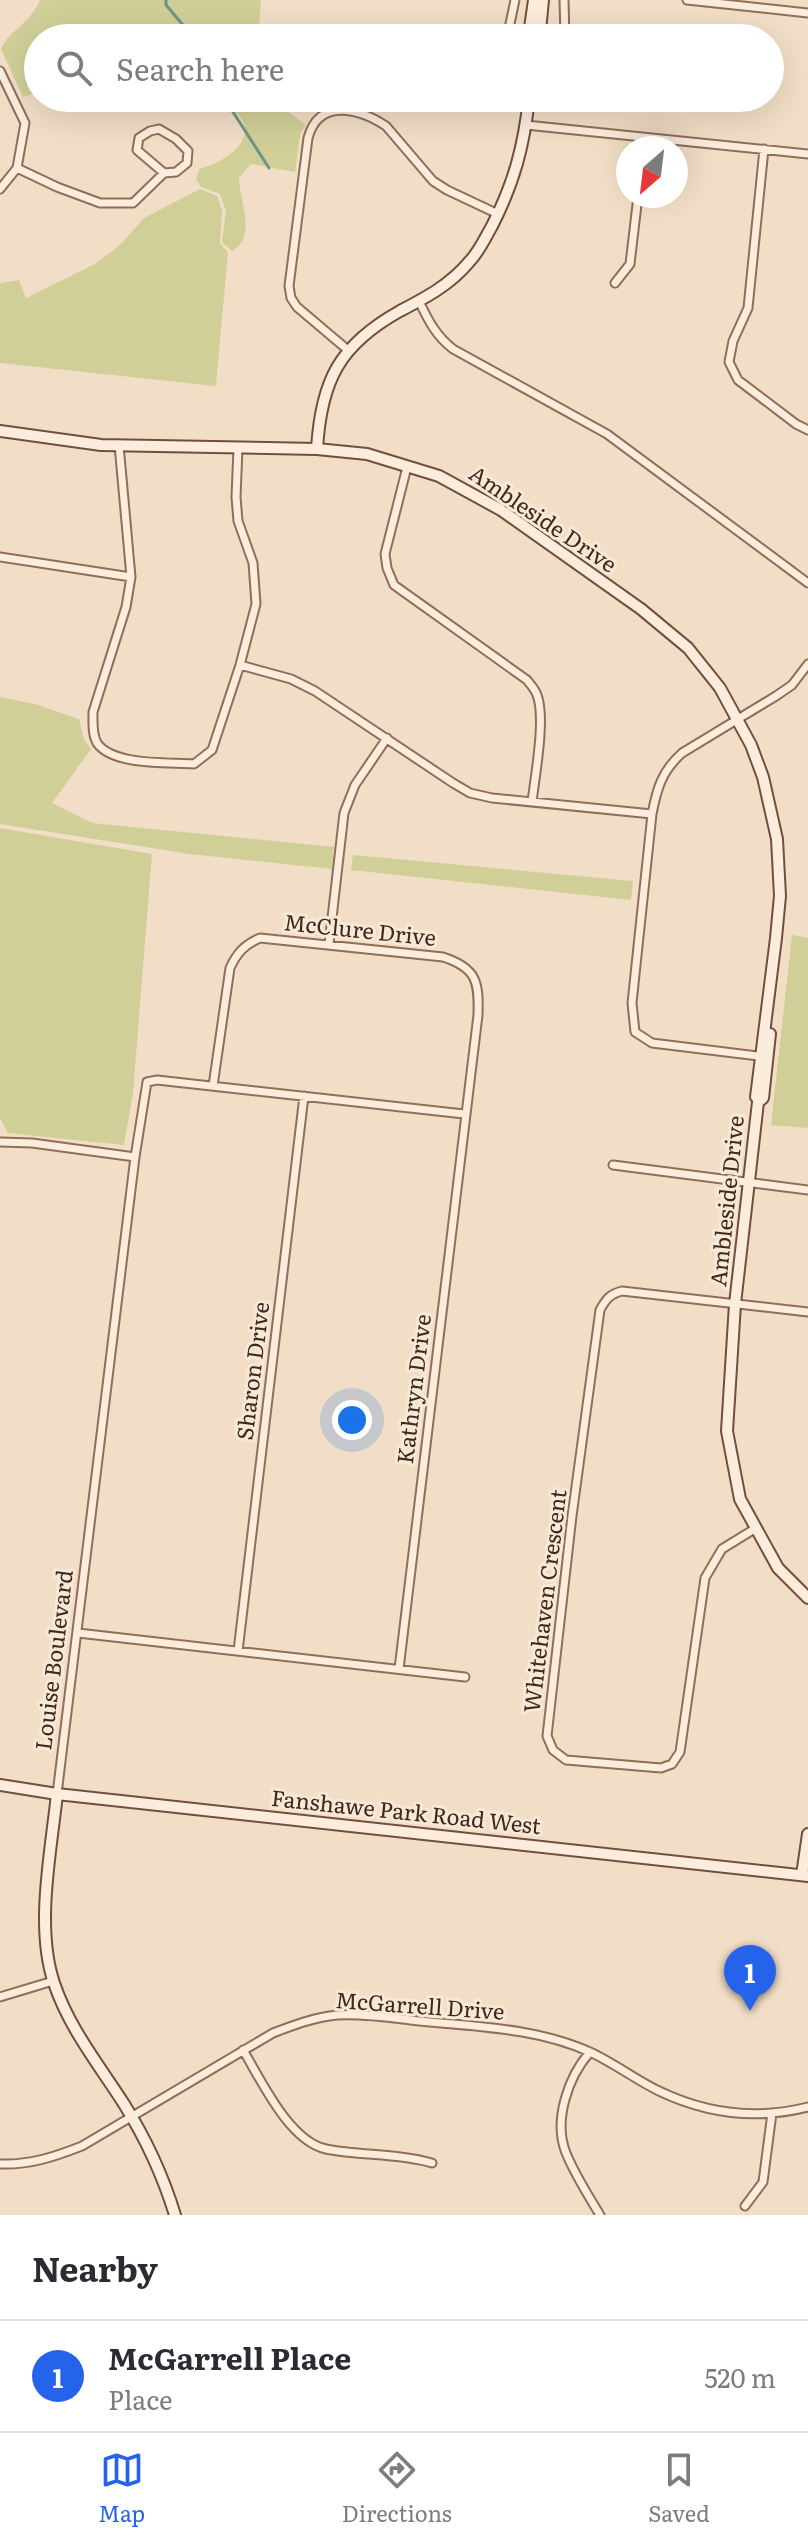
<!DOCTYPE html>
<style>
:root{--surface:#fff;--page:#f2f2f3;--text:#2b2b33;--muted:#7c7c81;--line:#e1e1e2;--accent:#2563eb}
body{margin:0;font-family:Literata,serif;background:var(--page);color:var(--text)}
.compass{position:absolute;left:616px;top:136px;width:72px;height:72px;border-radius:50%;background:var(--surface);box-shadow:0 8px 32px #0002;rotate:208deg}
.you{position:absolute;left:352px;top:1420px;width:28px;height:28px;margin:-20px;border:6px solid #fff;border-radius:50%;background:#1a73e8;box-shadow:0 0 0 12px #1a73e833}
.badge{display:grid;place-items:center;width:52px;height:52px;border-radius:50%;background:var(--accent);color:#fff;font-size:26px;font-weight:700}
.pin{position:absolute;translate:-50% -66px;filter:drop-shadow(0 2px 4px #0008)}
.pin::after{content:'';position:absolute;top:42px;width:28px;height:24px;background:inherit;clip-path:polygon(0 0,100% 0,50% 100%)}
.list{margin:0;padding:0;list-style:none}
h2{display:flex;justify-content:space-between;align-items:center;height:104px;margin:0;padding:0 32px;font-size:34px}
h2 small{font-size:26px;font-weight:400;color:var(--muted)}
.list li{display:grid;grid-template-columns:52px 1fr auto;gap:24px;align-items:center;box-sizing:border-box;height:112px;padding:0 32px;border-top:2px solid var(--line)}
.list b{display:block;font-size:30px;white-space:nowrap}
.list p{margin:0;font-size:26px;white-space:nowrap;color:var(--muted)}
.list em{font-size:26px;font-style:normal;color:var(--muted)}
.icon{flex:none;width:44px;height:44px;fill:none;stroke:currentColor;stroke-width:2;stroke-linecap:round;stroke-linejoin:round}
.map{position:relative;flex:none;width:808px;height:2215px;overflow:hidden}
.search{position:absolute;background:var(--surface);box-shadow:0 8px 32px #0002;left:24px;right:24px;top:24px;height:88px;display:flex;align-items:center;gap:20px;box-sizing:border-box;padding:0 28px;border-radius:44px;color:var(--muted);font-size:30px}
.sheet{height:216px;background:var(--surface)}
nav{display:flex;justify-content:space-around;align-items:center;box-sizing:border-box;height:112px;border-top:2px solid var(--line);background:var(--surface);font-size:22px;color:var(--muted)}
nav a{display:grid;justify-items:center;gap:4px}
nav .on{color:var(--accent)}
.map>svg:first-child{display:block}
.green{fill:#d1cf98}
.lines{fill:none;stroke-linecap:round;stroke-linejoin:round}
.stream{stroke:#6d9585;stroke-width:3}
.street-casing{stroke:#8f6e5a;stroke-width:11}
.secondary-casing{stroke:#714f3d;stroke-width:14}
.street{stroke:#fbecdb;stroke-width:7}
.secondary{stroke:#fbecdb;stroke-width:10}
.labels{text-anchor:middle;stroke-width:6;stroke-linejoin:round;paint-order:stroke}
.street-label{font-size:22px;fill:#3e291f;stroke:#f8e9d6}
</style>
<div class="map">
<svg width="808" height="2215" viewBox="0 0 808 2215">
<rect width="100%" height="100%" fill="#f2dec6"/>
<!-- green -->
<path class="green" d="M40,0h221l-3,38h-135c-22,-8 -24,-1 -45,0 -13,1 -27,0 -40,0v54l-15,5 -22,-48c7,-18 30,-26 39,-49z
M209,98h60l37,27 -6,9 -5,38 -44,-8 -12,14c0,22 19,59 -7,73l-10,-9 4,-31 -6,-17 -19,-7 -5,-7 3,-11c19,-4 59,-26 42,-51 -6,-9 -22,-14 -32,-20z
M200,189l17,7 5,15 -2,33 8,8 -12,134 -216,-23v-80l19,-3 7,18 69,-34 26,-20 23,-26z
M0,697l35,7 44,15 5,21 7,9 -39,54 40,20 242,24 -2,22 -142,-15 -190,-30z
M0,828l152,26 -19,239 -9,52 -116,-12 -8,-15z
M353,855l280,26 -2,19 -280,-30z
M792,935l16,3v190l-37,-3z"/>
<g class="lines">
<!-- stream -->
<path class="stream" d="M166,0v5l28,33
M224,98l45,70"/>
<defs>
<path id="street" d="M564,0l1,38
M687,0l121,13
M507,38l8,-38
M0,71l25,52 -8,45 -17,21
M526,125l282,29
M764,149l-16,159 -15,33 -4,21 9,18 58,44 12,6
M17,168l40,19 43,16h33l31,-30 12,-1 11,-9 1,-12 -12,-12 -17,-10 -9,2 -11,7 -2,12 27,23
M615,283l15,-19 8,-68
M419,301c9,19 17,35 34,48l154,85 201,149
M349,351l-52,-44 -6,-9 -2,-12 19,-148c11,-41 52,-29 78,-12l47,55 14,9 51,24
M119,445l12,132 -5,30 -33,105c0,10 -1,22 4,31 16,23 72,19 97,21l18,-14 28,-85 16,-61 -3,-41 -15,-42 -2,-24 2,-49
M407,467l-22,87 2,14 7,17 133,95c3,4 8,9 10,15 9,23 -2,81 -5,107
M0,557l131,20
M240,665l51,14 24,12 138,92 17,10 22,5 160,16
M329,944l15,-131 11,-28 32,-47
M766,1057l-114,-14 -17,-11 -3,-29 20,-189c5,-26 10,-43 30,-61l94,-57 16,-11 16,-21
M213,1086l17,-118c7,-15 14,-23 30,-30l183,19c34,11 36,25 35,58l-79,654
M0,1142l32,1 103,14
M613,1165l195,25
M756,1528l-34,21 -17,29 -25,174 -8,12 -11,4 -95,-8 -13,-10 -6,-14 25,-220 28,-206c6,-11 10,-16 22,-19l186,21
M78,1633l387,44
M238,1651l66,-555
M57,1794l78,-637 12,-75 10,-2 307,34
M0,1997l53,-16
M243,2050c18,30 46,91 83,99 35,7 71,4 106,14
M590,2052c-22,25 -37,69 -24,101 9,22 22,42 34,62
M0,2164c30,1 54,-7 82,-18l191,-113c21,-8 42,-16 64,-18 30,-2 62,4 92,7 54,5 110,7 161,30 24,11 46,28 69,39 48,23 98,29 149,16
M745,2206l18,-24 9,-69"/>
<path id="secondary" d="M533,38l-3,-10 4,-28
M536,38l4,-7 3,-31
M0,431l101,14 216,4 50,5 72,22 62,34 140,99 47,39 32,40 31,57 12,32 14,62 3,57 -4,42 -20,159
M317,449c4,-68 22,-104 83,-138 25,-13 50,-26 69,-49 10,-10 16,-24 23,-36 22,-43 32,-80 37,-128
M770,1034l-7,64 -5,4 -23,202 -8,127 13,68 38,69 30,30
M0,1785l57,9 751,82
M57,1794c-6,58 -22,133 -3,189 15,45 45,82 70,121 22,35 39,72 51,111
M802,1875l6,-41"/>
</defs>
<!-- street casing -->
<use href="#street" class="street-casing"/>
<!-- secondary casing -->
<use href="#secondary" class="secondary-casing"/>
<!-- street -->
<use href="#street" class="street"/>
<!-- secondary -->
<use href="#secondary" class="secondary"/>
</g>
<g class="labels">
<!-- street labels -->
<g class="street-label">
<text transform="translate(543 519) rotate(34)" y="8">Ambleside Drive</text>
<text transform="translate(360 930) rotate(6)" y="8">McClure Drive</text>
<text transform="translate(727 1201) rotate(-84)" y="8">Ambleside Drive</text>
<text transform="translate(253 1371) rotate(-83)" y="8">Sharon Drive</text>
<text transform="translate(414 1389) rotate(-83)" y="8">Kathryn Drive</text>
<text transform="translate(545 1601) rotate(-83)" y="8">Whitehaven Crescent</text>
<text transform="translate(54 1660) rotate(-83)" y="8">Louise Boulevard</text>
<text transform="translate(406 1812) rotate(6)" y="8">Fanshawe Park Road West</text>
<text transform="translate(420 2006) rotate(4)" y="8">McGarrell Drive</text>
</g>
</g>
</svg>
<svg class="compass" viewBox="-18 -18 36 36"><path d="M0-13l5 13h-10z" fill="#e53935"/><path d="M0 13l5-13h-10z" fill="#7c7c81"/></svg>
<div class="you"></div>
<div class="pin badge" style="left:750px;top:2011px">1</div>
<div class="search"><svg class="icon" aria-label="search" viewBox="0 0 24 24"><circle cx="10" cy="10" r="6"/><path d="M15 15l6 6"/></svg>Search here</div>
</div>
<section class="sheet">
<h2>Nearby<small></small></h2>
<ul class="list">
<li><span class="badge">1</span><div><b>McGarrell Place</b><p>Place</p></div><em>520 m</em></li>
</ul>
</section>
<nav>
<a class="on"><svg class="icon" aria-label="map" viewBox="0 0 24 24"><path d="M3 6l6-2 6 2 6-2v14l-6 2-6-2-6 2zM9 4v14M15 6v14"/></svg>Map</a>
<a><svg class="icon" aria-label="directions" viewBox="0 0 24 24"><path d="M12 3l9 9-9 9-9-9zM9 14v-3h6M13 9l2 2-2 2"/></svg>Directions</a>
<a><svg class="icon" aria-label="saved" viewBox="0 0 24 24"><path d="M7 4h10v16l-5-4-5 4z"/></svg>Saved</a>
</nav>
